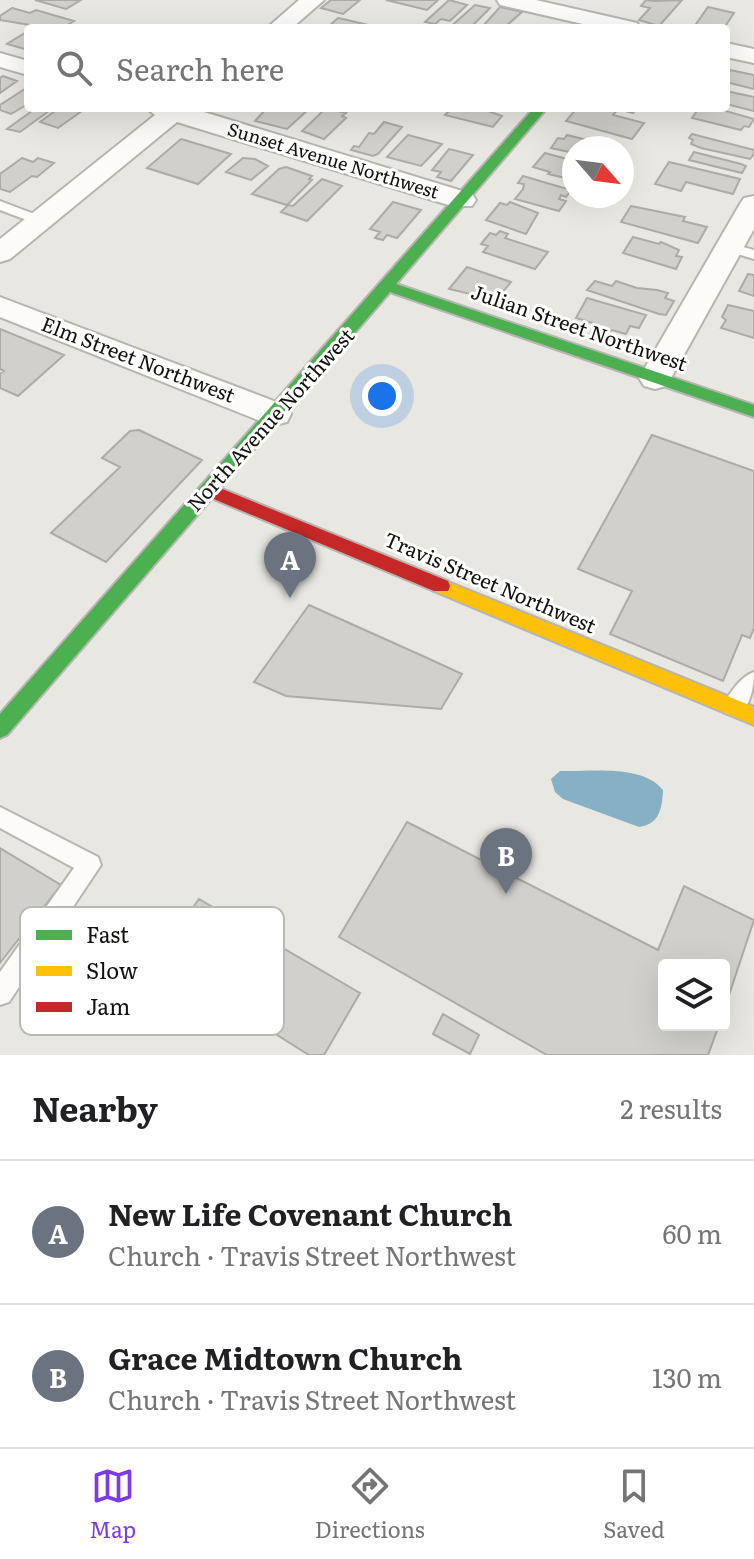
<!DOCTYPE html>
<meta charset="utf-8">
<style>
:root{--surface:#fff;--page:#f6f6f6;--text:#202124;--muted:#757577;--line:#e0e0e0;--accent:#7c3aed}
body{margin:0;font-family:Literata,serif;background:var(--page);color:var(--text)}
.controls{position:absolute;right:24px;bottom:24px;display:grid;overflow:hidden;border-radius:8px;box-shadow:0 8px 32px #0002}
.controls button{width:72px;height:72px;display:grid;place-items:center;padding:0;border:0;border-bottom:2px solid var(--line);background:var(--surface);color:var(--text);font:40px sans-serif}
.compass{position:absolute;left:562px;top:136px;width:72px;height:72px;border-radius:50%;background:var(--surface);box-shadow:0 8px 32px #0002;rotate:118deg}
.you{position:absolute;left:382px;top:396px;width:28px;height:28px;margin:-20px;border:6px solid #fff;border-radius:50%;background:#1a73e8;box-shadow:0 0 0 12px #1a73e833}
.badge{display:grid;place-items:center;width:52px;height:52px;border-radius:50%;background:var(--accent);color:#fff;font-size:26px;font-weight:700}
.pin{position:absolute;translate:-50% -66px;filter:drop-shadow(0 2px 4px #0008)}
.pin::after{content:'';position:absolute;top:42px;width:28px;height:24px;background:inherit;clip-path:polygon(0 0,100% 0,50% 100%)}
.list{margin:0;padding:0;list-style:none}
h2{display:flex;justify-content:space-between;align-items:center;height:104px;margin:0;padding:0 32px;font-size:34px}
h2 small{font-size:26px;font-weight:400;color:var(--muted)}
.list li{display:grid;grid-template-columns:52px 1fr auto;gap:24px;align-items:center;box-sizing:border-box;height:144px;padding:0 32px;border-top:2px solid var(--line)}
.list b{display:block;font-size:30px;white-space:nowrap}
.list p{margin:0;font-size:26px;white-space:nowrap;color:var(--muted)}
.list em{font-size:26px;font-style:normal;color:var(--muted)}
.icon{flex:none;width:44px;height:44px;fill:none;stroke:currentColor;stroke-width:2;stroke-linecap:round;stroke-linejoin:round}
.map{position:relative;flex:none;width:754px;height:1055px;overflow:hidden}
.search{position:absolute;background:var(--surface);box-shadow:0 8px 32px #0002;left:24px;right:24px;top:24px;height:88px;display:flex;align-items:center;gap:20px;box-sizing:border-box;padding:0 28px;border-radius:8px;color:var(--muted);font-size:30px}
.sheet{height:392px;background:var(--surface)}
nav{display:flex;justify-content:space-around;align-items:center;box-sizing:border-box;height:112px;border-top:2px solid var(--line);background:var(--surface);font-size:22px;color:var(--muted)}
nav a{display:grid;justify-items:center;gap:4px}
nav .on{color:var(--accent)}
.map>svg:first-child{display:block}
.water{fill:#86b0c3}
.building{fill:#d2d0cd;stroke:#adaaa7;stroke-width:2}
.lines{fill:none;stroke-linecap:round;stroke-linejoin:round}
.lane-casing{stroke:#b6b5b1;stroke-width:4}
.street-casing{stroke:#b6b5b1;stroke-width:4}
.fast-casing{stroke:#b6b5b1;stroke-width:4}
.slow-casing{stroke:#b6b5b1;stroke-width:4}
.jam-casing{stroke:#b6b5b1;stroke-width:4}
.lane{fill:#fcfbfa;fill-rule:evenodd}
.street{fill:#fcfbfa;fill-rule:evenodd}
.fast{fill:#4caf50;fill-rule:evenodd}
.slow{fill:#ffc107;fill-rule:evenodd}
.jam{fill:#c62828;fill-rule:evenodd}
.labels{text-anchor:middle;stroke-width:6;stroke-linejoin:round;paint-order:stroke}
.far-street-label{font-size:18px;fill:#13120f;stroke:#fff}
.street-label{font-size:20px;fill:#13120f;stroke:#fff}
.key{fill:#fff;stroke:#b8b8b7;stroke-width:2}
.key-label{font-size:22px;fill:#13120f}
</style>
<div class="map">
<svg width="754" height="1055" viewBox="0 0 754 1055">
<rect width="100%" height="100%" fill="#e8e7e1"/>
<!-- water -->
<path class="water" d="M560,771c31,1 82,-7 103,19 -1,18 -3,34 -24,37l-76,-28 -8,-7 -4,-13z"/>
<!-- building -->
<path class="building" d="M35,0h46l-15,9z
M331,0h29l-17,14 -22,-6z
M386,0h52l-11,10z
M449,0l18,5 -17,16 -9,-2 -6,5 -10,-2z
M646,0l8,1 28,-1 -23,26 -20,-6 11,-12 -9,-2z
M475,5l15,3 -20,20h-21z
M500,7l22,5 -18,16 -21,-2z
M708,7l26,6 -10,15 -30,-1z
M12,8l18,5 6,-3 38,11 -12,7h-30l4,-2 -36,-6v-4z
M338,18l5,1 38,9 -53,-1z
M28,31v19l-21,-6z
M730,70l24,5v14l-28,-7z
M3,76l14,5 -17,12v-15z
M28,87v17l-17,10 -11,-4v-5z
M726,91l28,6v14l-28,-7z
M36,108h17l-33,24 -13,-3z
M59,108h27l-28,20 -18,-6z
M267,108h43l-23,21 -32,-8z
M326,108l20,5 -4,3 4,2 -22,21 -22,-8z
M452,108h28l22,8 -9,11 -48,-12z
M577,108h60l-4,5 -15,-4 -5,6 31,8 -12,16 -66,-18z
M699,108h16l39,11 -5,8 -5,-1 -3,4 -49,-12z
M384,122l18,5 -24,27 -5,2 -22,-6 3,-4 5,1 10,-14 5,1z
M692,134l62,16v4l-4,5 -49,-11 -10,-4 2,-4 -4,-2z
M408,135l34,9 -21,22 -34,-9z
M567,135l40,10 -2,3h-31v5l-23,-5 7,-10 6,1z
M181,139l50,15 -33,30 -51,-16z
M449,149l24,6 -22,26 -14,-4 4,-5 -9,-2z
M694,152l47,12 5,2 -4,7 -53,-13z
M545,153l29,8v19l-26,-6 2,-2 -17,-5z
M22,158l11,4 5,-4 16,5 -17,14 -5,-1 -22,16 -10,-3v-15z
M243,158l12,1 13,7 -17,14 -25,-8z
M669,162l71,17 -7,15 -47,-12 -5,9 -26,-7z
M286,167l26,9 -3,3 3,1 -25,25 -35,-11 27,-25z
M523,176l48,14 -5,7 -5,-2 -2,4 7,2 -7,10 -44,-12 8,-10 1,-5 -6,-1z
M322,179l20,7 -35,35 -26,-9 7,-7 5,1z
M393,202l28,8 -24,28 -10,-3 -4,5 -8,-2 5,-6 -10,-3z
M510,202l28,11 -12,21 -40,-14 14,-17 7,2z
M631,206l54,11 -2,4 24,6 -9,16 -77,-21z
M500,231l8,3 -3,4 43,14 -13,17 -52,-17 5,-6 -7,-2 9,-11 6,2z
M633,237l26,7 2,-2 18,8 -3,6 6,1 -6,12 -53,-16z
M467,267l44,15 -15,18 -47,-11z
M748,274l6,1v21l-15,-5z
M595,281l17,5 4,-5 21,7 20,2 11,3 -3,5 9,3 -8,14 -7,-1 -72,-24z
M587,298l59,17 -7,13 -9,-2 -4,8 -14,-4 -7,5 -13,-4 4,-7 -20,-6z
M728,305l26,6v27l-33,-10 5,-8 -4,-3z
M0,329l64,26 -46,41 -18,-8v-14l4,-3 -4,-2z
M139,430l63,30 -96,102 -55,-29 69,-66 -18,-9 28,-27z
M652,435l102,36v157l-4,10 -8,-3 -19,46 -113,-47 22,-43 -54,-22z
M309,605l116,52 37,17 -21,35 -155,-13 -32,-14z
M407,822l251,128 26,-64 70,34 -30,90v-45h-60v60h55l-11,30h-161l-208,-118z
M0,848l61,37 -61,78z
M199,899l161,94 -36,62h-15l-153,-96z
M443,1014l36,21 -9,19 -37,-20z"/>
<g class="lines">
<defs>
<path id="lane" d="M0,201l45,17 2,3 -7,4 -40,-15z
M729,243l25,7v9l-30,-9v-6z
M754,672c0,16 -5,50 -29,41l-3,-6c6,-12 19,-31 32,-35z
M0,807l98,50 3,8 -92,137 -9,3v-33l74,-104 -74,-40z"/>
<path id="street" d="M299,0h25l-32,28h-25z
M497,0h39l101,23 3,5h-40l-100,-23z
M726,43l28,6v14l-28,-6z
M0,53l28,8v14l-28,-8z
M146,108h45l281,86 4,6 -4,6h-20l-275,-84 -167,137 -10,3v-23l155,-124z
M754,196v33l-83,149 -5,8 -11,3 -11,-3 -5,-8 101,-174 4,-6z
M0,297l287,109 4,8 -4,8 -12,3 -12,-3 -263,-105z"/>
<path id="fast" d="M534,108h13l-151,176 358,121v12l-364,-125 -383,443 -7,3v-24z"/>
<path id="slow" d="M441,579l313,128v18l-320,-134 -2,-5 2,-5z"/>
<path id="jam" d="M210,484l238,97 2,5 -2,5h-14l-230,-96 -3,-5z"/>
</defs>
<!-- lane casing -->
<use href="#lane" class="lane-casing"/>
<!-- street casing -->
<use href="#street" class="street-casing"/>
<!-- fast casing -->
<use href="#fast" class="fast-casing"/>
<!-- slow casing -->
<use href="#slow" class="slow-casing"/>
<!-- jam casing -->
<use href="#jam" class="jam-casing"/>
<!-- lane -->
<use href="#lane" class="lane"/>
<!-- street -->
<use href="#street" class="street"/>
<!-- fast -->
<use href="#fast" class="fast"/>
<!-- slow -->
<use href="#slow" class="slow"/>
<!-- jam -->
<use href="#jam" class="jam"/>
</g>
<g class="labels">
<!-- far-street labels -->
<g class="far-street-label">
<text transform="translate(333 161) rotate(17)" y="6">Sunset Avenue Northwest</text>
</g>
<!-- street labels -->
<g class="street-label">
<text transform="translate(579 328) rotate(19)" y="7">Julian Street Northwest</text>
<text transform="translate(138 360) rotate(21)" y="7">Elm Street Northwest</text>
<text transform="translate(271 420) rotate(-48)" y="7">North Avenue Northwest</text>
<text transform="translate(490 583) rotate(23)" y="7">Travis Street Northwest</text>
</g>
</g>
<!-- legend -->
<rect x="20" y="907" width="264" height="128" rx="12" class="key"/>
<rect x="36" y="930" width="36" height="10" fill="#4caf50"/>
<rect x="36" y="966" width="36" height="10" fill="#ffc107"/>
<rect x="36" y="1002" width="36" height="10" fill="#c62828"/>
<g class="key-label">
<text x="86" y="943">Fast</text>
<text x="86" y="979">Slow</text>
<text x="86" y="1015">Jam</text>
</g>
</svg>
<div class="controls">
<button><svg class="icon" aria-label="layers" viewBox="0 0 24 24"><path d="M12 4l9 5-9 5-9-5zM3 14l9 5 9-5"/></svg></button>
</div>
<svg class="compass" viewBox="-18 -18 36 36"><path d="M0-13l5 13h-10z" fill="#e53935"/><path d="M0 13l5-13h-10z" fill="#757577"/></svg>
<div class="you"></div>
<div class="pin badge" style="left:290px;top:598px;background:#6b7280">A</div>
<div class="pin badge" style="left:506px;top:894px;background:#6b7280">B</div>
<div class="search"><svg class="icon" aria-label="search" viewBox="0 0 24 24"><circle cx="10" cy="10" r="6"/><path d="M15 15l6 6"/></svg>Search here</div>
</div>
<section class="sheet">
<h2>Nearby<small>2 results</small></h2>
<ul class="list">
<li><span class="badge" style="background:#6b7280">A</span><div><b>New Life Covenant Church</b><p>Church · Travis Street Northwest</p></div><em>60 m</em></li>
<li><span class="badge" style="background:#6b7280">B</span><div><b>Grace Midtown Church</b><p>Church · Travis Street Northwest</p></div><em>130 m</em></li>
</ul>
</section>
<nav>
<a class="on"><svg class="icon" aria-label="map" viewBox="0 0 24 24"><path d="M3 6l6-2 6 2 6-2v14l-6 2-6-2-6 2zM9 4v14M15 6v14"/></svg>Map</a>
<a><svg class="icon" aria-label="directions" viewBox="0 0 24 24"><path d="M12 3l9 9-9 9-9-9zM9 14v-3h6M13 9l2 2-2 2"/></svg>Directions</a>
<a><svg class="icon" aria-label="saved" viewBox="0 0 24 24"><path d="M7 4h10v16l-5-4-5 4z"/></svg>Saved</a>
</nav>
